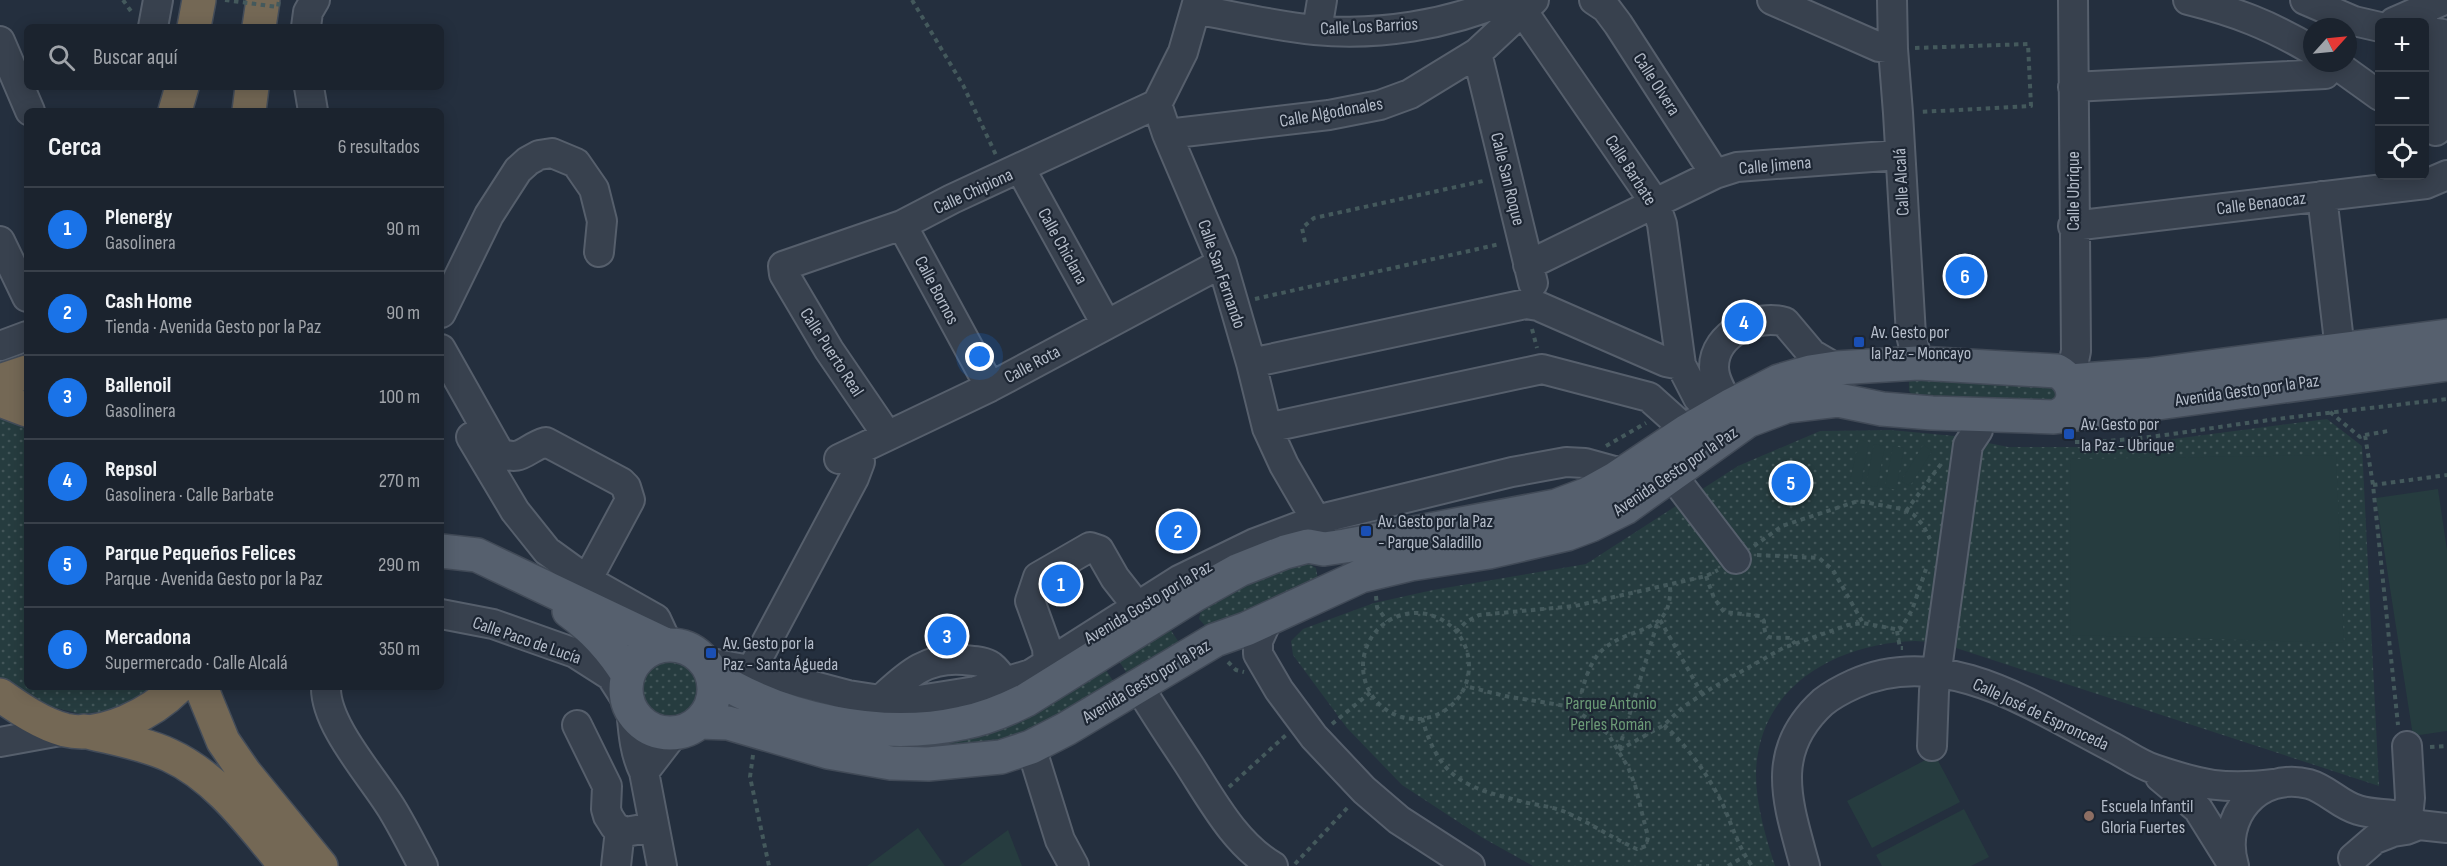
<!DOCTYPE html>
<html lang="es">
<meta charset="utf-8">
<style>
:root{--surface:#1b232e;--page:#282f3a;--text:#f1f3f6;--muted:#a0a4aa;--line:#39404a;--accent:#1a73e8}
body{margin:0;font-family:"Sofia Sans Condensed",sans-serif;background:var(--page);color:var(--text)}
.controls{position:absolute;right:18px;top:18px;display:grid;overflow:hidden;border-radius:9px;box-shadow:0 3px 15px #0003}
.controls button{width:54px;height:54px;display:grid;place-items:center;padding:0;border:0;border-bottom:2px solid var(--line);background:var(--surface);color:var(--text);font:30px sans-serif}
.compass{position:absolute;left:2303px;top:18px;width:54px;height:54px;border-radius:50%;background:var(--surface);box-shadow:0 3px 15px #0003;rotate:63deg}
.you{position:absolute;left:980px;top:357px;width:21px;height:21px;margin:-15px;border:4px solid #fff;border-radius:50%;background:#1a73e8;box-shadow:0 0 0 9px #1a73e833}
.badge{display:grid;place-items:center;width:39px;height:39px;border-radius:50%;background:var(--accent);color:#fff;font-size:20px;font-weight:700}
.pin{position:absolute;translate:-50% -50%;border:3px solid #fff;box-shadow:0 2px 6px #0006}
.list{margin:0;padding:0;list-style:none}
h2{display:flex;justify-content:space-between;align-items:center;height:78px;margin:0;padding:0 24px;font-size:26px}
h2 small{font-size:20px;font-weight:400;color:var(--muted)}
.list li{display:grid;grid-template-columns:39px 1fr auto;gap:18px;align-items:center;box-sizing:border-box;height:84px;padding:0 24px;border-top:2px solid var(--line)}
.list b{display:block;font-size:22px;white-space:nowrap}
.list p{margin:0;font-size:20px;white-space:nowrap;color:var(--muted)}
.list em{font-size:20px;font-style:normal;color:var(--muted)}
.icon{flex:none;width:33px;height:33px;fill:none;stroke:currentColor;stroke-width:2;stroke-linecap:round;stroke-linejoin:round}
.map{position:relative;flex:none;width:2447px;height:866px;overflow:hidden}
.search{position:absolute;background:var(--surface);box-shadow:0 3px 15px #0003;left:24px;top:24px;width:420px;height:66px;display:flex;align-items:center;gap:15px;box-sizing:border-box;padding:0 21px;border-radius:9px;color:var(--muted);font-size:22px}
.panel{position:absolute;background:var(--surface);box-shadow:0 3px 15px #0003;left:24px;top:108px;width:420px;height:582px;border-radius:9px}
.map>svg:first-child{display:block}
.green{fill:url(#green-dots)}
.pitch{fill:#263c3f}
.lines{fill:none;stroke-linecap:round;stroke-linejoin:round}
.minor-casing{stroke:#565f6c;stroke-width:32}
.major-casing{stroke:#414a57;stroke-width:36}
.highway-casing{stroke:#434c59;stroke-width:36}
.path{stroke:#44595c;stroke-width:4;stroke-dasharray:4.5 4.5;stroke-linecap:butt}
.minor{stroke:#38414e;stroke-width:28}
.major{stroke:#56606e;stroke-width:33}
.highway{stroke:#746855;stroke-width:33}
.path-bridge{stroke:#44595c;stroke-width:4;stroke-dasharray:4.5 4.5;stroke-linecap:butt}
.transit-dot{fill:#1a4fb4;stroke:#1d2633;stroke-width:2}
.education-dot{fill:#8d6e63;stroke:#1d2633;stroke-width:2}
.labels{text-anchor:middle;stroke-width:4.5;stroke-linejoin:round;paint-order:stroke}
.street-label{font-size:18px;fill:#b4bcc9;stroke:#1d2633}
.poi-label{font-size:18px;fill:#b4bcc9;stroke:#1d2633;text-anchor:start}
.park-label{font-size:18px;fill:#6b9a76;stroke:#1d2633}
</style>
<div class="map">
<svg width="2447" height="866" viewBox="0 0 2447 866">
<defs>
<pattern id="green-dots" width="8" height="8" patternUnits="userSpaceOnUse" patternTransform="scale(1.5)"><rect width="8" height="8" fill="#263c3f"/><path d="M2 2h.1M6 6h.1" fill="none" stroke="#435659" stroke-width="1.8" stroke-linecap="round"/></pattern>
</defs>
<rect width="100%" height="100%" fill="#242f3e"/>
<!-- green -->
<path class="green" d="M1914,376l138,4 7,22 -145,-5 -5,-6v-9z
M0,415l27,9v263h127l-22,16 -23,8 -29,3 -39,-10 -41,-27z
M2327,419l35,27 17,340 -432,-141c-10,-1 -21,-4 -32,-4 -70,2 -144,37 -157,112 -7,36 6,79 17,113h-242l-50,-28 -81,-53 -55,-57 -54,-73 -2,-14 12,-12 71,-26 59,-13 153,-26 152,-98 82,-35 71,-1 63,6 54,11h104z
M1295,561l11,1 10,6 2,12 -109,50 -10,-11 3,-13z
M1168,626l14,21 -52,31 -13,-20z
M641 688a28 28 0 1 1 56 0a28 28 0 1 1-56 0Z
M1104,667l13,20 -104,58 -122,7 -171,-43 5,-12 190,48 42,-4 38,-13z"/>
<!-- pitch -->
<path class="pitch" d="M1859,440l10,2 -8,42 -11,-3z
M1874,444l11,2 -8,41 -11,-2z
M1923,445l9,6 -22,35 -9,-5z
M1893,446l11,2 -8,42 -11,-3z
M2336,455l8,188 -273,-8 -1,-176z
M2438,489l9,61v181l-34,5 -37,-238z
M1935,755l25,47 -88,46 -25,-47z
M1964,809l25,48 -18,9h-89l-6,-11z
M918,828l27,38h-78z
M1008,830l14,36h-63z"/>
<g class="lines">
<defs>
<path id="minor" d="M1198,0l-15,52 -26,52 10,30 55,129 29,100 16,65 17,37 32,55 6,16
M1517,0l5,10 133,193 7,21 19,141 17,33 6,7 17,6
M1594,0l12,8 12,16 97,150
M1772,0l107,47 14,2
M1892,0l1,49 5,64 13,222 7,28
M2188,0c48,12 82,25 124,50
M2305,0l49,21 26,6
M1196,9c40,8 79,17 119,21 63,6 132,-5 190,-30
M2394,22l50,-22
M2424,24l4,8 15,2 -1,34
M153,27l5,-27
M306,27l2,-15 7,-12
M1317,30l5,-30
M0,41l30,70
M1477,53l56,230
M2334,63l46,33
M309,87l4,24
M2073,87l252,-13 10,-11
M2436,131l6,-63 5,1
M1167,134l162,-19 51,-10 30,-11 67,-41 57,-53
M1020,168l86,156
M2322,196l18,154
M902,225l88,162
M2073,226l353,-42 21,-9
M0,241l27,56
M1528,265l187,-91 22,-7 162,-12
M441,313l48,-98 29,-45 10,-9 11,-6 13,-2 24,10 18,26 8,32 -3,31
M0,346l27,-10
M441,349l58,103c23,11 26,-4 47,-10l75,40 5,5 4,13 -43,80
M1251,363l275,-59 12,2 128,56 15,3
M2070,381l6,-30 -3,-351
M1730,406c-7,-12 -16,-25 -16,-39 0,-33 43,-54 71,-45l27,32 24,14
M1267,428l275,-59 107,28 38,34
M887,435l-58,-85 -45,-76 -1,-8 119,-41 50,-26 205,-95
M471,437l44,74 32,40 40,29 69,39 12,26
M839,459l151,-72 232,-124
M1672,475l64,84
M441,614l52,10 82,29 36,23 18,28
M1268,619l-10,22v13l21,36 35,47 50,53 35,30 71,46
M705,662l56,10 87,23 52,8 76,-12 55,-17 148,-94 76,-37 61,-23 196,-48 54,-10 19,1 29,8h13
M1048,663l-1,-15 -17,-47 8,-24 52,-30 9,3 16,28 22,28
M1138,685c16,27 33,52 50,78 24,37 47,81 85,103
M743,686l111,-208 6,-16 -2,-12
M326,687c-1,38 46,89 66,122 11,18 21,38 31,57
M631,708c2,22 3,44 13,64l18,94
M870,709c31,-26 49,-53 94,-49 9,1 20,1 27,6 9,7 15,19 23,29
M577,725l30,61 -1,23 2,7 7,11 10,5 29,-5
M0,742l66,-12
M1932,746l2,-55 34,-246 10,-15
M2407,746l3,52 -2,19
M1031,747l29,93 14,26
M644,772l30,-39
M2160,777l38,32 33,53
M2353,858l22,-19 18,-7 13,-2 13,-5 28,3
M616,866l4,-36
M1805,866c-17,-63 -37,-114 18,-164 10,-8 20,-13 31,-18 88,-40 179,22 256,62 14,7 29,18 44,23 47,16 70,21 120,15
M2234,866c-15,-49 24,-95 75,-82 18,5 31,21 49,26 22,7 41,0 61,15"/>
<path id="major" d="M2070,381l78,-6 299,-39
M441,551l36,4 189,90
M569,611c25,18 43,38 59,64
M626 689a44 44 0 1 1 88 0a44 44 0 1 1-88 0Z
M712,675c69,45 169,66 250,48 22,-4 44,-13 64,-23l170,-106 43,-24 46,-18 23,-6 16,3 21,-3 211,-40 32,-12 27,-15 72,-48 43,-25 49,-25 31,-9 26,-4 82,-5 139,8c22,12 21,39 -3,46
M699,722l29,1 100,29 63,11 37,1 73,-7 30,-10 35,-18 149,-89 31,-11 115,-53 50,-12 78,-12 78,-18 24,-9 34,-17 122,-87 40,-15 51,-6 44,9 50,4 122,4 393,-53"/>
<path id="highway" d="M194,27l5,-27
M259,27l4,-27
M175,111l7,-24
M249,111l3,-24
M0,381l27,-9
M0,400l27,10
M201,687l22,54 22,32 76,93
M0,695c20,14 42,29 65,35 38,9 87,-17 113,-43
M84,731c27,7 59,12 85,24 50,23 83,71 117,111"/>
</defs>
<!-- minor casing -->
<use href="#minor" class="minor-casing"/>
<!-- major casing -->
<use href="#major" class="major-casing"/>
<!-- highway casing -->
<use href="#highway" class="highway-casing"/>
<!-- path -->
<path class="path" d="M123,0l10,14
M912,0l51,85 33,70
M1915,48l113,-4 3,62 -111,6
M1305,242l-3,-14 12,-10 169,-37 1,2
M1255,299l245,-55
M1532,329l5,19
M2330,412l30,25 5,-2 8,50 25,240
M2365,435l23,-4
M2075,442c57,0 115,-11 172,-19 67,-9 133,-16 200,-24
M1606,446l40,-23
M2373,485l74,-10
M1906,511l35,-47
M1754,546l28,-20 76,-25 44,8 12,6 9,10 7,14
M1757,555l62,3 14,12 30,53
M1706,576l8,22 10,14 36,4 4,5c0,23 9,15 27,17l4,6
M1376,596l1,11 10,14
M1363 666a53 53 0 1 1 106 0a53 53 0 1 1-106 0Z
M1660,620l42,74
M1897,631l3,17h3
M1456,632l10,-10 13,-7 96,-9 131,-30 12,-6
M1228,662l8,8 8,2
M1577,710c6,-21 10,-49 29,-63 28,-22 67,-12 64,-62
M1422,718c18,64 46,70 106,85 11,2 24,4 35,8 26,11 49,27 74,38l9,-3 2,-9 -13,-52 -7,-18 -20,-33 -36,-27 -67,-11 -40,-10
M1332,724l39,-32
M1664,725c25,23 45,51 60,82 9,21 14,39 28,59
M2430,747l17,-1
M1619,749l38,-125
M1619,750l45,-25 19,-18 29,-19 71,-40 65,-23 15,-2 37,7 12,-20 14,-41
M753,755l-3,22 19,89
M1229,787l57,-52
M1295,864l54,-58
M1697,866h12
M1728,866l17,-10"/>
<!-- minor -->
<use href="#minor" class="minor"/>
<!-- major -->
<use href="#major" class="major"/>
<!-- highway -->
<use href="#highway" class="highway"/>
<!-- path-bridge -->
<path class="path-bridge" d="M225,0l53,7 1,-7"/>
</g>
<!-- markers -->
<g class="transit-dot">
<rect x="1853" y="336" width="12" height="12" rx="3"/>
<rect x="2063" y="428" width="12" height="12" rx="3"/>
<rect x="1360" y="525" width="12" height="12" rx="3"/>
<rect x="705" y="647" width="12" height="12" rx="3"/>
</g>
<circle class="education-dot" cx="2089" cy="816" r="6"/>
<g class="labels">
<!-- street labels -->
<g class="street-label">
<text transform="translate(1369 26) rotate(-3)" y="6">Calle Los Barrios</text>
<text transform="translate(1657 84) rotate(57)" y="6">Calle Olvera</text>
<text transform="translate(1331 112) rotate(-10)" y="6">Calle Algodonales</text>
<text transform="translate(1775 165) rotate(-5)" y="6">Calle Jimena</text>
<text transform="translate(1631 170) rotate(57)" y="6">Calle Barbate</text>
<text transform="translate(1508 179) rotate(76)" y="6">Calle San Roque</text>
<text transform="translate(1901 182) rotate(-93)" y="6">Calle Alcalá</text>
<text transform="translate(973 191) rotate(-25)" y="6">Calle Chipiona</text>
<text transform="translate(2073 191) rotate(-90)" y="6">Calle Ubrique</text>
<text transform="translate(2261 203) rotate(-7)" y="6">Calle Benaocaz</text>
<text transform="translate(1063 246) rotate(61)" y="6">Calle Chiclana</text>
<text transform="translate(1222 274) rotate(71)" y="6">Calle San Fernando</text>
<text transform="translate(937 290) rotate(62)" y="6">Calle Bornos</text>
<text transform="translate(832 352) rotate(57)" y="6">Calle Puerto Real</text>
<text transform="translate(1032 364) rotate(-28)" y="6">Calle Rota</text>
<text transform="translate(2247 390) rotate(-8)" y="6">Avenida Gesto por la Paz</text>
<text transform="translate(1675 471) rotate(-34)" y="6">Avenida Gesto por la Paz</text>
<text transform="translate(1148 602) rotate(-31)" y="6">Avenida Gosto por la Paz</text>
<text transform="translate(527 640) rotate(19)" y="6">Calle Paco de Lucía</text>
<text transform="translate(1146 681) rotate(-31)" y="6">Avenida Gesto por la Paz</text>
<text transform="translate(2041 714) rotate(25)" y="6">Calle José de Espronceda</text>
</g>
<!-- poi labels -->
<g class="poi-label">
<text x="1871" y="338">Av. Gesto por<tspan x="1871" dy="21">la Paz - Moncayo</tspan></text>
<text x="2081" y="430">Av. Gesto por<tspan x="2081" dy="21">la Paz - Ubrique</tspan></text>
<text x="1378" y="527">Av. Gesto por la Paz<tspan x="1378" dy="21">- Parque Saladillo</tspan></text>
<text x="723" y="649">Av. Gesto por la<tspan x="723" dy="21">Paz - Santa Águeda</tspan></text>
<text x="2101" y="812">Escuela Infantil<tspan x="2101" dy="21">Gloria Fuertes</tspan></text>
</g>
<!-- park labels -->
<g class="park-label">
<text x="1611" y="709">Parque Antonio<tspan x="1611" dy="21">Perles Román</tspan></text>
</g>
</g>
</svg>
<div class="controls">
<button>+</button>
<button>−</button>
<button><svg class="icon" aria-label="locate" viewBox="0 0 24 24"><circle cx="12" cy="12" r="6"/><path d="M12 2v4M12 18v4M2 12h4M18 12h4"/></svg></button>
</div>
<svg class="compass" viewBox="-18 -18 36 36"><path d="M0-13l5 13h-10z" fill="#e53935"/><path d="M0 13l5-13h-10z" fill="#a0a4aa"/></svg>
<div class="you"></div>
<div class="pin badge" style="left:1061px;top:584px">1</div>
<div class="pin badge" style="left:1178px;top:531px">2</div>
<div class="pin badge" style="left:947px;top:636px">3</div>
<div class="pin badge" style="left:1744px;top:322px">4</div>
<div class="pin badge" style="left:1791px;top:483px">5</div>
<div class="pin badge" style="left:1965px;top:276px">6</div>
<div class="search"><svg class="icon" aria-label="search" viewBox="0 0 24 24"><circle cx="10" cy="10" r="6"/><path d="M15 15l6 6"/></svg>Buscar aquí</div>
<section class="panel">
<h2>Cerca<small>6 resultados</small></h2>
<ul class="list">
<li><span class="badge">1</span><div><b>Plenergy</b><p>Gasolinera</p></div><em>90 m</em></li>
<li><span class="badge">2</span><div><b>Cash Home</b><p>Tienda · Avenida Gesto por la Paz</p></div><em>90 m</em></li>
<li><span class="badge">3</span><div><b>Ballenoil</b><p>Gasolinera</p></div><em>100 m</em></li>
<li><span class="badge">4</span><div><b>Repsol</b><p>Gasolinera · Calle Barbate</p></div><em>270 m</em></li>
<li><span class="badge">5</span><div><b>Parque Pequeños Felices</b><p>Parque · Avenida Gesto por la Paz</p></div><em>290 m</em></li>
<li><span class="badge">6</span><div><b>Mercadona</b><p>Supermercado · Calle Alcalá</p></div><em>350 m</em></li>
</ul>
</section>
</div>
